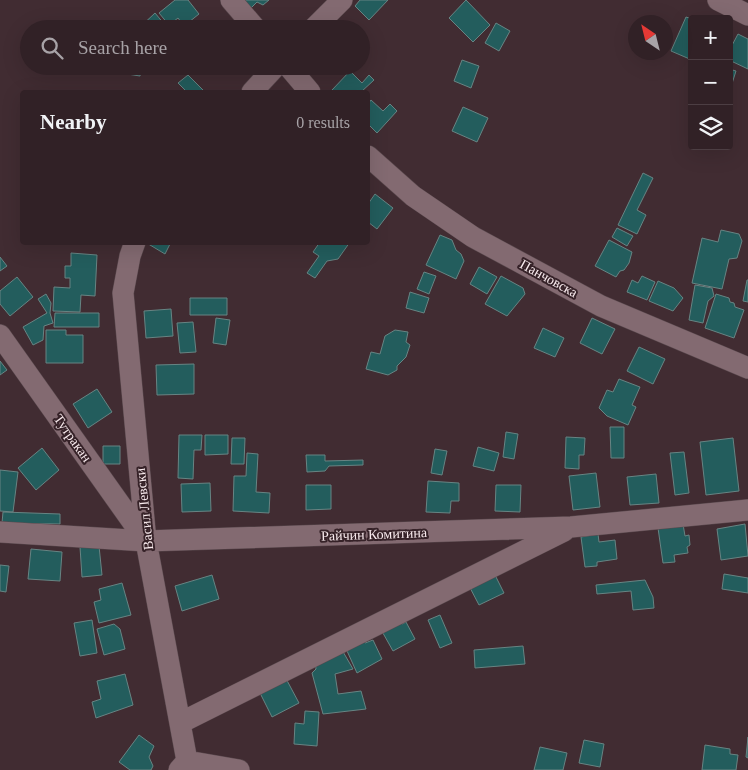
<!DOCTYPE html>
<meta charset="utf-8">
<style>
:root{--surface:#312126;--page:#3d2e32;--text:#f1f3f6;--muted:#a8a3a7;--line:#4c3e43}
body{margin:0;font-family:Georgia,serif;background:var(--page);color:var(--text)}
.controls{position:absolute;right:15px;top:15px;display:grid;overflow:hidden;border-radius:5px;box-shadow:0 5px 20px #0002}
.controls button{width:45px;height:45px;display:grid;place-items:center;padding:0;border:0;border-bottom:1px solid var(--line);background:var(--surface);color:var(--text);font:25px sans-serif}
.compass{position:absolute;left:628px;top:15px;width:45px;height:45px;border-radius:50%;background:var(--surface);box-shadow:0 5px 20px #0002;rotate:325deg}
.list{margin:0;padding:0;list-style:none}
h2{display:flex;justify-content:space-between;align-items:center;height:65px;margin:0;padding:0 20px;font-size:21px}
h2 small{font-size:16px;font-weight:400;color:var(--muted)}
.icon{flex:none;width:28px;height:28px;fill:none;stroke:currentColor;stroke-width:2;stroke-linecap:round;stroke-linejoin:round}
.map{position:relative;flex:none;width:748px;height:770px;overflow:hidden}
.search{position:absolute;background:var(--surface);box-shadow:0 5px 20px #0002;left:20px;top:20px;width:350px;height:55px;display:flex;align-items:center;gap:12px;box-sizing:border-box;padding:0 18px;border-radius:28px;color:var(--muted);font-size:19px}
.panel{position:absolute;background:var(--surface);box-shadow:0 5px 20px #0002;left:20px;top:90px;width:350px;height:155px;border-radius:5px}
.map>svg:first-child{display:block}
.building{fill:#235d5d;stroke:#678483}
.lines{fill:none;stroke-linecap:round;stroke-linejoin:round}
.minor-casing{stroke:#59484d;stroke-width:22}
.minor{stroke:#836a71;stroke-width:21}
.labels{text-anchor:middle;stroke-width:4;stroke-linejoin:round;paint-order:stroke}
.street-label{font-size:14px;fill:#f9ebee;stroke:#362228}
</style>
<div class="map">
<svg width="748" height="770" viewBox="0 0 748 770">
<rect width="100%" height="100%" fill="#412c32"/>
<!-- building -->
<path class="building" d="M175,0h13l11,14 -15,12 -6,-8 -9,7 -10,-12z
M242,0h27l-6,5 -6,-3 -7,7z
M360,0h28l-19,20 -14,-14z
M466,0l24,25 -17,17 -24,-24z
M155,13l10,12 -4,4h-23z
M686,17l6,2v41l-21,-9z
M496,23l14,8 -11,20 -14,-8z
M738,34l10,5v30l-19,-9v-9z
M462,60l17,6 -8,22 -17,-7z
M122,66h20l-2,10 -19,-3z
M328,66h18l-9,9z
M729,69l7,2 -7,22z
M350,71l12,12 7,-8 5,5 -13,12h-26l-3,-2z
M188,75l17,17h-18l-9,-9z
M371,100l12,11 7,-7 7,7 -20,22 -9,-9v-20z
M463,107l25,11 -11,24 -25,-11z
M643,173l10,5 -16,32 9,5 -9,19 -19,-9z
M375,194l18,14 -16,21 -9,-7v-18z
M617,228l16,8 -6,10 -15,-9z
M721,230l18,4 3,7 -5,17 -8,1 -7,30 -30,-6 10,-45 16,4z
M440,235l12,5 4,10 5,4 3,7 -8,18 -30,-14z
M609,240l23,12 -3,11 -5,7 -4,1 -4,6 -21,-11z
M145,242h26l-6,12z
M320,242h30l-12,17 -11,2 -12,17 -8,-5 12,-17 -6,-4z
M71,253l26,2 -2,41 -14,-1 -1,17 -27,-1 1,-24 16,1v-10h-5v-12h6z
M0,257l7,9 -7,5z
M479,267l18,10 -10,17 -17,-10z
M424,272l12,4 -7,18 -12,-5z
M501,276l22,12 2,6 -18,22 -22,-12z
M642,276l13,6 -8,18 -20,-8 5,-12 6,3z
M17,277l16,20 -23,19 -10,-12v-13z
M747,280h1v22l-5,-1z
M658,281l16,7 9,10 -10,13 -24,-10z
M695,285l17,3 2,8 -6,5 -5,22 -14,-3z
M410,292l19,6 -5,15 -18,-5z
M46,294l5,9 -1,10 3,10 -9,3 -1,14 -10,5 -10,-18 24,-14 -9,-14z
M716,294l13,4 1,4 4,1 1,4 9,3 -10,28 -29,-10z
M190,298h37v17h-37z
M171,309l2,27 -27,2 -2,-27z
M55,313h44v14h-45z
M216,318l14,2 -4,25 -13,-2z
M592,318l23,11 -13,25 -22,-11z
M193,322l3,30 -16,1 -3,-30z
M543,328l21,10 -9,19 -21,-9z
M46,330h20v5h17v28h-37z
M395,330l13,2 -2,10 4,3 -4,12 -9,9v4l-9,5 -22,-6 5,-17 9,2 5,-18z
M639,347l26,12 -12,25 -26,-13z
M0,361l7,9 -7,5z
M194,364v30l-37,1 -1,-30z
M619,379l21,8 -8,18 4,2 -8,18 -21,-9 -8,-8 8,-18 6,2z
M97,389l15,23 -24,16 -15,-24z
M610,427h14v31h-13z
M506,432l12,2 -4,25 -11,-2z
M179,435h23l-1,15h-7l-1,29 -15,-1z
M205,435h23v19l-23,1z
M566,437l19,1 -1,17h-5v14l-14,-1z
M232,438h13l-1,26h-13z
M733,438l6,53 -33,4 -6,-53z
M103,446h17v18h-17z
M478,447l21,6 -5,18 -21,-5z
M42,448l17,22 -23,20 -18,-22z
M435,449l12,2 -5,24 -11,-2z
M684,452l5,41 -14,2 -5,-42z
M247,453l11,1 -2,38 14,1 -1,20 -36,-2 1,-35h12z
M306,455h19v6l38,-1v5l-34,1 -4,5 -18,1z
M0,470l18,2 -5,40 -13,-1z
M596,473l4,34 -27,3 -4,-34z
M656,474l3,29 -29,2 -3,-28z
M428,481l31,2v18h-8l-1,12 -24,-1z
M210,483l1,28 -29,1 -1,-28z
M306,485h25v24l-25,1z
M496,485h25l-1,27 -25,-1z
M3,512l57,2v10l-58,-1z
M683,524l2,12 4,-1 1,10 -3,2 1,6 -14,2 1,7 -12,1 -5,-35z
M745,524l3,32 -27,4 -4,-31z
M598,534l1,8 16,-2 2,19 -20,3v4l-12,1 -4,-30z
M99,546l3,29 -20,2 -2,-30z
M31,549l31,3 -2,29 -32,-2z
M0,565l9,1 -3,26 -6,-1z
M492,569l12,24 -25,12 -12,-23z
M724,574l24,4v15l-26,-4z
M212,575l7,24 -37,12 -7,-25z
M645,580l8,17 1,11 -21,2 -2,-19 -34,3 -1,-9z
M122,583l9,32 -32,8 -5,-21 7,-2 -2,-11z
M440,615l12,28 -12,5 -12,-28z
M397,616l5,8 4,-2 9,17 -22,12 -14,-25z
M92,620l5,33 -17,3 -6,-33z
M114,624l6,5 5,20 -21,6 -7,-26z
M361,634l4,9 8,-3 9,19 -25,14 -14,-31z
M523,646l2,18 -50,4 -1,-18z
M342,650l11,19 -18,5 3,20 23,-3 5,18 -43,5 -11,-41 4,-4 -1,-9z
M283,673l16,30 -27,14 -15,-30z
M125,674l8,31 -37,13 -4,-16 9,-3 -4,-18z
M305,711l14,1 -2,34 -23,-2 1,-21 9,1z
M139,735l15,11 -5,11 4,9 -2,4h-21l-11,-8z
M748,737v21l-2,-1z
M584,740l20,4 -4,23 -21,-4z
M705,745l25,4v5l8,1 -2,15h-34z
M540,747l27,6 -4,17h-29z"/>
<g class="lines">
<defs>
<path id="minor" d="M231,0l25,29
M718,0l30,15
M313,29l29,-29
M288,66l22,26
M252,92l24,-26
M368,156l45,40 60,41 128,69 147,62
M135,242l-5,14 -7,37 23,248 41,220 -8,9
M0,335l146,206
M0,532l146,9 425,-14 177,-17
M180,723l384,-192
M187,761l52,9"/>
</defs>
<!-- minor casing -->
<use href="#minor" class="minor-casing"/>
<!-- minor -->
<use href="#minor" class="minor"/>
</g>
<g class="labels">
<!-- street labels -->
<g class="street-label">
<text transform="translate(549 278) rotate(29)" y="5">Панчовска</text>
<text transform="translate(73 438) rotate(55)" y="5">Тутракан</text>
<text transform="translate(144 509) rotate(-96)" y="5">Васил Левски</text>
<text transform="translate(374 534) rotate(-2)" y="5">Райчин Комитина</text>
</g>
</g>
</svg>
<div class="controls">
<button>+</button>
<button>−</button>
<button><svg class="icon" aria-label="layers" viewBox="0 0 24 24"><path d="M12 4l9 5-9 5-9-5zM3 14l9 5 9-5"/></svg></button>
</div>
<svg class="compass" viewBox="-18 -18 36 36"><path d="M0-13l5 13h-10z" fill="#e53935"/><path d="M0 13l5-13h-10z" fill="#a8a3a7"/></svg>
<div class="search"><svg class="icon" aria-label="search" viewBox="0 0 24 24"><circle cx="10" cy="10" r="6"/><path d="M15 15l6 6"/></svg>Search here</div>
<section class="panel">
<h2>Nearby<small>0 results</small></h2>
<ul class="list">
</ul>
</section>
</div>
